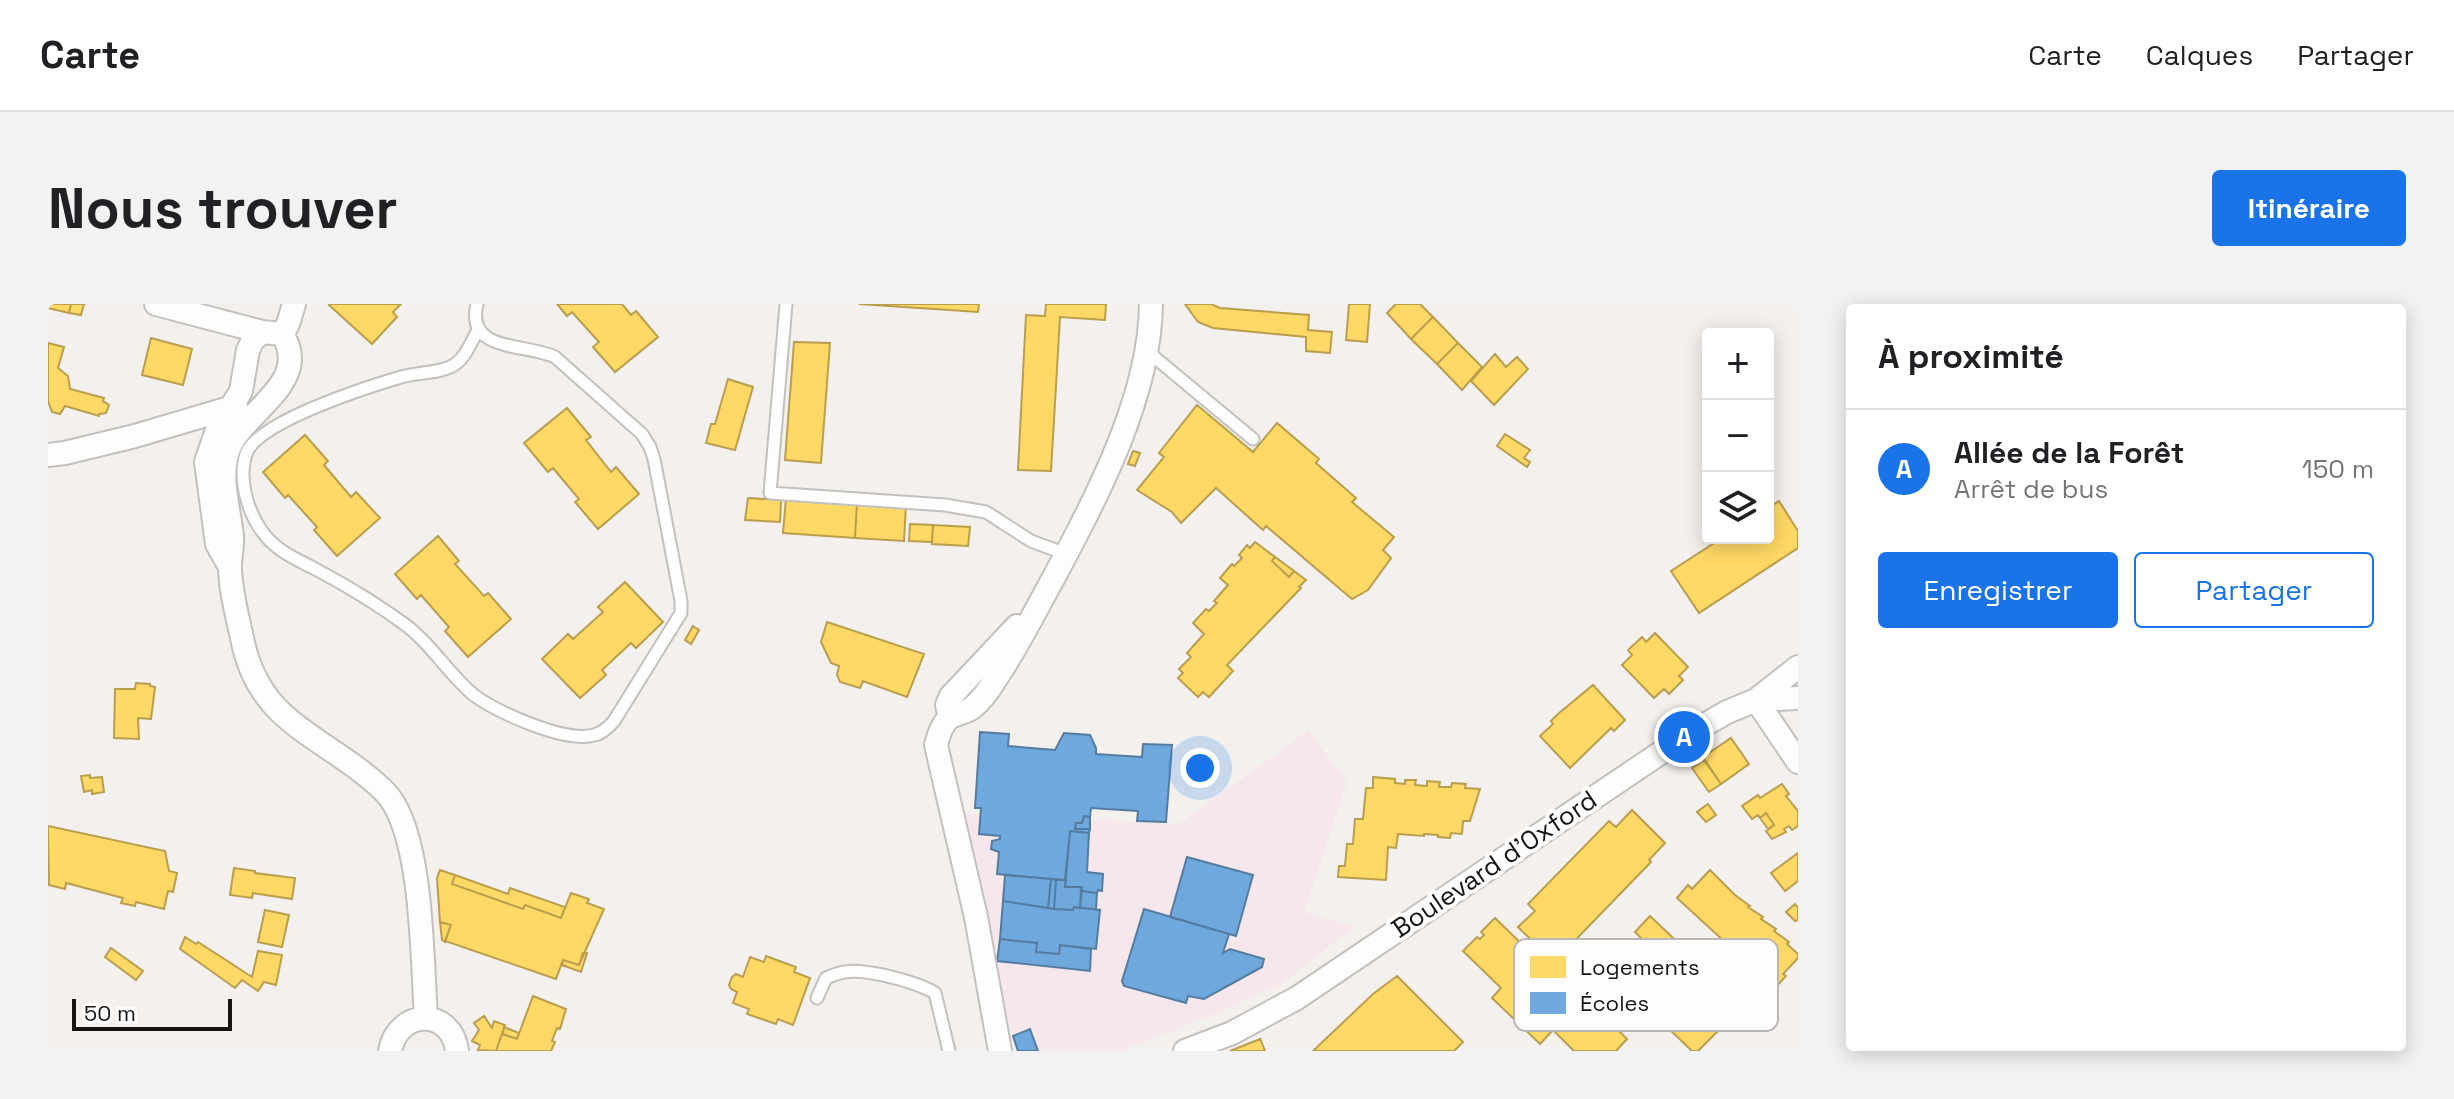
<!DOCTYPE html>
<html lang="fr">
<meta charset="utf-8">
<style>
:root{--surface:#fff;--page:#f2f2f2;--text:#202124;--muted:#757577;--line:#e0e0e0;--accent:#1a73e8}
body{margin:0;font-family:"Space Grotesk",sans-serif;background:var(--page);color:var(--text)}
.controls{position:absolute;right:24px;top:24px;display:grid;overflow:hidden;border-radius:8px;box-shadow:0 4px 20px #0003}
.controls button{width:72px;height:72px;display:grid;place-items:center;padding:0;border:0;border-bottom:2px solid var(--line);background:var(--surface);color:var(--text);font:40px sans-serif}
.scale{position:absolute;left:24px;bottom:20px;width:160px;box-sizing:border-box;padding-left:8px;border:4px solid #161514;border-top:0;font-size:22px;line-height:28px;white-space:nowrap;color:#161514;-webkit-text-stroke:6px #fffdfc;paint-order:stroke}
.you{position:absolute;left:1152px;top:464px;width:28px;height:28px;margin:-20px;border:6px solid #fff;border-radius:50%;background:#1a73e8;box-shadow:0 0 0 12px #1a73e833}
.badge{display:grid;place-items:center;width:52px;height:52px;border-radius:50%;background:var(--accent);color:#fff;font-size:26px;font-weight:700}
.pin{position:absolute;translate:-50% -50%;border:4px solid #fff;box-shadow:0 2px 8px #0006}
.list{margin:0;padding:0;list-style:none}
h2{display:flex;justify-content:space-between;align-items:center;height:104px;margin:0;padding:0 32px;font-size:34px}
h2 small{font-size:26px;font-weight:400;color:var(--muted)}
.list li{display:grid;grid-template-columns:52px 1fr auto;gap:24px;align-items:center;box-sizing:border-box;height:120px;padding:0 32px;border-top:2px solid var(--line)}
.list b{display:block;font-size:30px;white-space:nowrap}
.list p{margin:0;font-size:26px;white-space:nowrap;color:var(--muted)}
.list em{font-size:26px;font-style:normal;color:var(--muted)}
.actions{display:flex;gap:16px;padding:24px 32px}
.actions a{flex:1;padding:18px 0;border:2px solid var(--accent);border-radius:8px;text-align:center;font-size:28px;color:var(--accent)}
.actions .main{background:var(--accent);color:#fff}
.icon{flex:none;width:44px;height:44px;fill:none;stroke:currentColor;stroke-width:2;stroke-linecap:round;stroke-linejoin:round}
.map{position:relative;flex:none;width:1750px;height:747px;overflow:hidden;border-radius:8px}
header{display:flex;align-items:center;gap:48px;box-sizing:border-box;height:112px;padding:0 40px;background:var(--surface);border-bottom:2px solid var(--line)}
header strong{font-size:38px}
nav{display:flex;gap:44px;margin-inline-start:auto;font-size:28px}
.intro{display:flex;align-items:center;justify-content:space-between;box-sizing:border-box;height:192px;padding:0 48px}
h1{margin:0;font-size:56px}
.button{padding:20px 36px;border-radius:8px;background:var(--accent);color:#fff;font-size:28px;font-weight:700}
main{display:flex;gap:48px;padding:0 48px}
aside{flex:1;background:var(--surface);border-radius:8px;box-shadow:0 4px 20px #0003}
.map>svg:first-child{display:block}
.education{fill:#f5e7ec}
.homes{fill:#ffd966;stroke:#b99e4d;stroke-width:2}
.schools{fill:#6fa8dc;stroke:#547ca0;stroke-width:2}
.lines{fill:none;stroke-linecap:round;stroke-linejoin:round}
.service-casing{stroke:#c3c1bf;stroke-width:15}
.minor-casing{stroke:#c3c1bf;stroke-width:26}
.service{stroke:#fdfdfc;stroke-width:11}
.minor{stroke:#fdfdfc;stroke-width:22}
.labels{text-anchor:middle;stroke-width:8;stroke-linejoin:round;paint-order:stroke}
.street-label{font-size:26px;fill:#161514;stroke:#fffdfc}
.key{fill:#fffdfc;stroke:#b9b7b6;stroke-width:2}
.key-label{font-size:22px;fill:#161514}
</style>
<header>
<strong>Carte</strong>
<nav><a>Carte</a><a>Calques</a><a>Partager</a></nav>
</header>
<div class="intro"><h1>Nous trouver</h1><a class="button">Itinéraire</a></div>
<main>
<div class="map">
<svg width="1750" height="747" viewBox="0 0 1750 747">
<rect width="100%" height="100%" fill="#f3f0ee"/>
<!-- education -->
<path class="education" d="M1260,427l39,51 -43,130 51,15 -77,59 -85,37 -74,28h-103l-54,-237 217,10z"/>
<!-- homes -->
<path class="homes" d="M1,0h22l-2,9 -21,-5z
M23,0h13l-3,11 -12,-2z
M283,0h70l-8,8 4,5 -25,27 -43,-39z
M509,0h65l9,11 5,-4 22,26 -43,35 -22,-25 6,-5 -27,-30 -5,4z
M811,0h120l-1,8z
M998,0h60l-1,16 -45,-3 -9,154 -33,-1 8,-155 19,1z
M1137,0h26l9,4 89,7 -1,15 24,2 -2,21 -24,-2v-14l-93,-9 -15,-6z
M1301,0h21l-3,38 -21,-2z
M1348,0h24l13,13 -22,22 -24,-26z
M1385,13l25,26 -21,21 -26,-25z
M103,34l41,11 -9,36 -41,-10z
M746,38l36,1 -9,120 -36,-3z
M0,39l16,4 -6,21 10,8 2,13 34,9 -1,3 6,4 -3,8 -7,1v2l-34,-10 -5,8 -8,-2 -4,-11z
M1410,39l24,24 -20,23 -25,-26z
M1447,50l11,13 11,-10 11,12 -34,36 -23,-24z
M680,75l25,8 -18,63 -29,-7 5,-19h4z
M1149,101l56,47 24,-29 42,36 -3,4 40,35 -4,4 42,35 -11,13 8,8 -23,32 -16,9 -86,-73 -3,4 -47,-42 -35,35 -9,-11 -35,-22 27,-33 -5,-4z
M519,104l24,29 -5,3 25,32 5,-5 23,27 -41,35 -23,-27 4,-3 -26,-31 -5,4 -24,-29z
M1457,130l25,16 -6,8 6,4 -3,5 -30,-21z
M257,131l23,26 -4,4 27,32 5,-5 24,26 -43,38 -23,-26 3,-3 -29,-32 -3,3 -22,-26z
M1085,147l7,2 -5,13 -7,-2z
M700,194l33,2 -1,22 -35,-2z
M738,194l71,5 -2,35 -72,-5z
M1731,197l19,30v17l-99,65 -28,-42 51,-33h46v-30z
M809,198l49,3 -2,36 -49,-3z
M862,220l23,1 -1,17 -23,-1z
M885,221l37,2 -2,19 -36,-2z
M390,232l21,25 -4,3 29,32 4,-3 23,26 -43,38 -23,-26 4,-4 -28,-32 -4,4 -22,-25z
M1207,238l20,15 -3,4 17,16 5,-6 12,9 -7,7 2,1 -74,77 6,6 -24,26 -6,-5 -5,5 -20,-19 5,-5 -4,-4 12,-12 -4,-4 17,-19 -11,-11 13,-14 3,2 8,-8 -3,-2 14,-16 -8,-7 12,-14 2,2 8,-8 -3,-3 8,-10 3,3z
M1227,253l19,14 -5,6 -17,-16z
M577,278l38,40 -27,26 -5,-5 -29,27 4,5 -26,23 -38,-39 26,-25 5,5 30,-27 -5,-5z
M779,318l97,32 -17,43 -44,-16 -3,7 -20,-6 -3,-7 2,-9 -8,-3 -10,-21z
M645,322l6,4 -8,14 -6,-4z
M1607,329l33,34 -9,9 4,4 -14,14 -5,-5 -10,9 -32,-33 10,-10 -4,-5 14,-13 4,5z
M88,379l14,1v2l5,1 -4,32 -13,-1 1,21 -25,-1 1,-49h20z
M1545,381l32,35 -11,11 -3,-3 -41,40 -30,-32 13,-12 -2,-3 7,-7z
M1683,434l18,26 -28,20 -18,-27z
M1656,456l17,24 -12,8 -17,-24z
M42,471v3l12,-1 2,15 -12,2v-4l-8,2 -3,-16z
M1325,473l22,2v4l10,1v-4h11l-1,5 12,1v-5l13,1 -1,5h12l1,-4 14,1 -1,4 15,1 -10,32h-7l-1,13 -11,-1 -1,5 -12,-1v-2l-14,-1v2l-26,-2 -2,14 -8,-1 -2,33 -48,-3 1,-11h6l2,-22h6l2,-25h8l3,-31h7z
M1734,480l7,10 -3,2 12,15v15l-6,4 -3,-4 -5,3 2,3 -14,7 -6,-8 8,-6 -8,-12 -6,5 -2,-3 -6,4 -10,-13 16,-11 2,3z
M1660,500l8,11 -10,7 -9,-10z
M1584,506l33,33 -16,17 2,2 -97,100 -36,-35 17,-16 -7,-7 81,-83 7,6z
M1718,509l8,12 -6,4 -8,-11z
M0,522l117,25 4,20 8,2 -4,19 -5,-1 -4,18 -28,-7 -1,4 -14,-3 2,-5 -57,-15 -1,6 -16,-4z
M1750,549v28l-13,10 -14,-18z
M186,564l21,3v2l40,5 -3,21 -39,-6 -1,5 -22,-3z
M392,566l15,5 -3,9 71,25 2,-4 36,13 10,-25 18,6 -2,4 17,6 -25,56 -16,-5 -7,19 -111,-38 6,-16 -11,-3 -3,-44z
M1662,566l25,25 15,11 -2,1 15,10 -2,2 15,10 -2,2 15,11 -2,2 11,10v4l-15,16 3,2 -11,12 -98,-90 11,-13 4,4z
M407,571l53,19 2,-6 55,19 -4,11 -36,-13 -2,4 -71,-25z
M1747,600l3,4v12l-3,1 -9,-9z
M217,606l24,5 -7,32 -24,-5z
M1602,612l38,36 -3,4 16,15 3,-3 47,46 -16,16 -8,-8 -29,29h-6l-26,-25 28,-29 -26,-25 -27,29 -29,-29 31,-32 -8,-8z
M1447,614l40,39 -12,14 9,9 4,-3 36,34 13,-14 42,42 -11,12h-42l-21,-21 -13,14 -48,-46 9,-10 -38,-37 14,-14 3,2 4,-4 -3,-3z
M392,618l11,3 -6,17 -3,-2z
M137,633l11,7 2,-2 54,35 6,-26 24,4 -6,30 -12,-3 -6,9 -16,-11 -7,8 -55,-39z
M63,644l32,23 -7,9 -31,-23z
M535,649h4l-6,19 -19,-7 1,-5 16,5z
M718,652l30,11 -2,5 16,6 -17,47 -15,-6 -2,5 -29,-10 2,-5 -16,-6 4,-11 -6,-3 -2,-4 3,-8 4,-3 7,3 7,-20 14,5z
M1349,672l66,66 -9,9h-141l60,-57z
M485,692l33,13 -6,20 -3,-1 -5,13 3,1 -4,9h-55l6,-17 15,5z
M436,712l8,12 2,-7 11,4 -9,26 -18,-1 2,-5 -8,-4 7,-11 -5,-7z
M456,723l15,6 -2,6 -14,-5z
M1212,734l5,13h-35l30,-12z"/>
<!-- schools -->
<path class="schools" d="M932,428l29,2 -1,12 47,4 9,-17 26,2 6,13v6l46,3 1,-13 29,1 -6,77 -29,-1 1,-10 -47,-3 -1,9 -6,-1 -2,7h-6l-1,6h15l-1,4 -19,-2 -5,49 -68,-6 2,-22 -8,-3 1,-8 8,-2v-3l-21,-2 2,-26h-6z
M1036,512l6,1v12h-15l1,-6h6z
M1022,527l19,2 -2,39 16,2 -1,17 -4,-1 -1,3 -16,-2 1,-4h-17z
M1139,553l66,18 -17,61 -66,-19z
M957,571l46,4 -3,29 -45,-7z
M1003,575l5,1 -2,29 -6,-1z
M1008,576h10l-1,7h17l-2,21 -6,-1 -1,3 -19,-1z
M1033,587l16,2 -1,16 -16,-1z
M955,597l51,8 19,1 1,-3 26,3 -4,39 -36,-4 -1,9 -23,-2 1,-9 -37,-4z
M1096,605l85,25 -6,19 7,-4 34,10 -2,8 -58,32 -16,-3 -2,7 -62,-17 -2,-5z
M952,635l37,4 -1,9 23,2 1,-9 31,4 -1,22 -93,-10z
M982,725l8,22h-20l-5,-15z"/>
<g class="lines">
<defs>
<path id="service" d="M429,0c-12,49 50,39 78,53l87,77 8,13 4,12 27,142v12l-67,108c-7,8 -14,14 -25,15 -29,4 -90,-23 -114,-40 -25,-20 -42,-50 -68,-70 -27,-20 -58,-39 -88,-55 -22,-12 -43,-19 -58,-41 -14,-20 -23,-53 -15,-76 11,-32 121,-67 155,-77 16,-5 38,-3 53,-12 12,-8 17,-23 24,-35
M738,0l-16,189 175,12 41,7 45,29 35,13
M1099,47l106,88
M769,694l9,-20c5,-2 12,-5 18,-6 21,-4 73,10 91,21l14,58"/>
<path id="minor" d="M108,0l106,28
M234,30l6,-10 6,-20
M0,151l17,-2 70,-17 101,-30
M182,263l-13,-23 -11,-82 11,-32 24,-39 7,-41 5,-10 9,-8 20,2c32,49 -42,79 -54,117 -9,27 1,57 4,85 1,10 -2,20 -2,30 0,23 7,49 12,72 14,72 58,89 112,128 13,10 26,19 36,32 33,45 32,163 36,220
M1708,396l42,62
M1708,396l42,-2
M902,413l-3,-12 4,-9 66,-70
M342,747c8,-43 62,-43 67,0
M952,747l-24,-134 -40,-172c2,-8 6,-21 13,-27 6,-4 16,-5 23,-10 9,-7 17,-18 23,-28 22,-32 39,-67 58,-101 43,-81 97,-181 98,-275
M1137,747l47,-18 65,-35 387,-261 43,-25 29,-12 42,-33"/>
</defs>
<!-- service casing -->
<use href="#service" class="service-casing"/>
<!-- minor casing -->
<use href="#minor" class="minor-casing"/>
<!-- service -->
<use href="#service" class="service"/>
<!-- minor -->
<use href="#minor" class="minor"/>
</g>
<g class="labels">
<!-- street labels -->
<g class="street-label">
<text transform="translate(1446 560) rotate(-34)" y="9">Boulevard d'Oxford</text>
</g>
</g>
<!-- legend -->
<rect x="1466" y="635" width="264" height="92" rx="12" class="key"/>
<rect x="1482" y="652" width="36" height="22" fill="#ffd966"/>
<rect x="1482" y="688" width="36" height="22" fill="#6fa8dc"/>
<g class="key-label">
<text x="1532" y="671">Logements</text>
<text x="1532" y="707">Écoles</text>
</g>
</svg>
<div class="controls">
<button>+</button>
<button>−</button>
<button><svg class="icon" aria-label="layers" viewBox="0 0 24 24"><path d="M12 4l9 5-9 5-9-5zM3 14l9 5 9-5"/></svg></button>
</div>
<div class="scale">50 m</div>
<div class="you"></div>
<div class="pin badge" style="left:1636px;top:433px">A</div>
</div>
<aside>
<h2>À proximité<small></small></h2>
<ul class="list">
<li><span class="badge">A</span><div><b>Allée de la Forêt</b><p>Arrêt de bus</p></div><em>150 m</em></li>
</ul>
<div class="actions"><a class="main">Enregistrer</a><a>Partager</a></div>
</aside>
</main>
